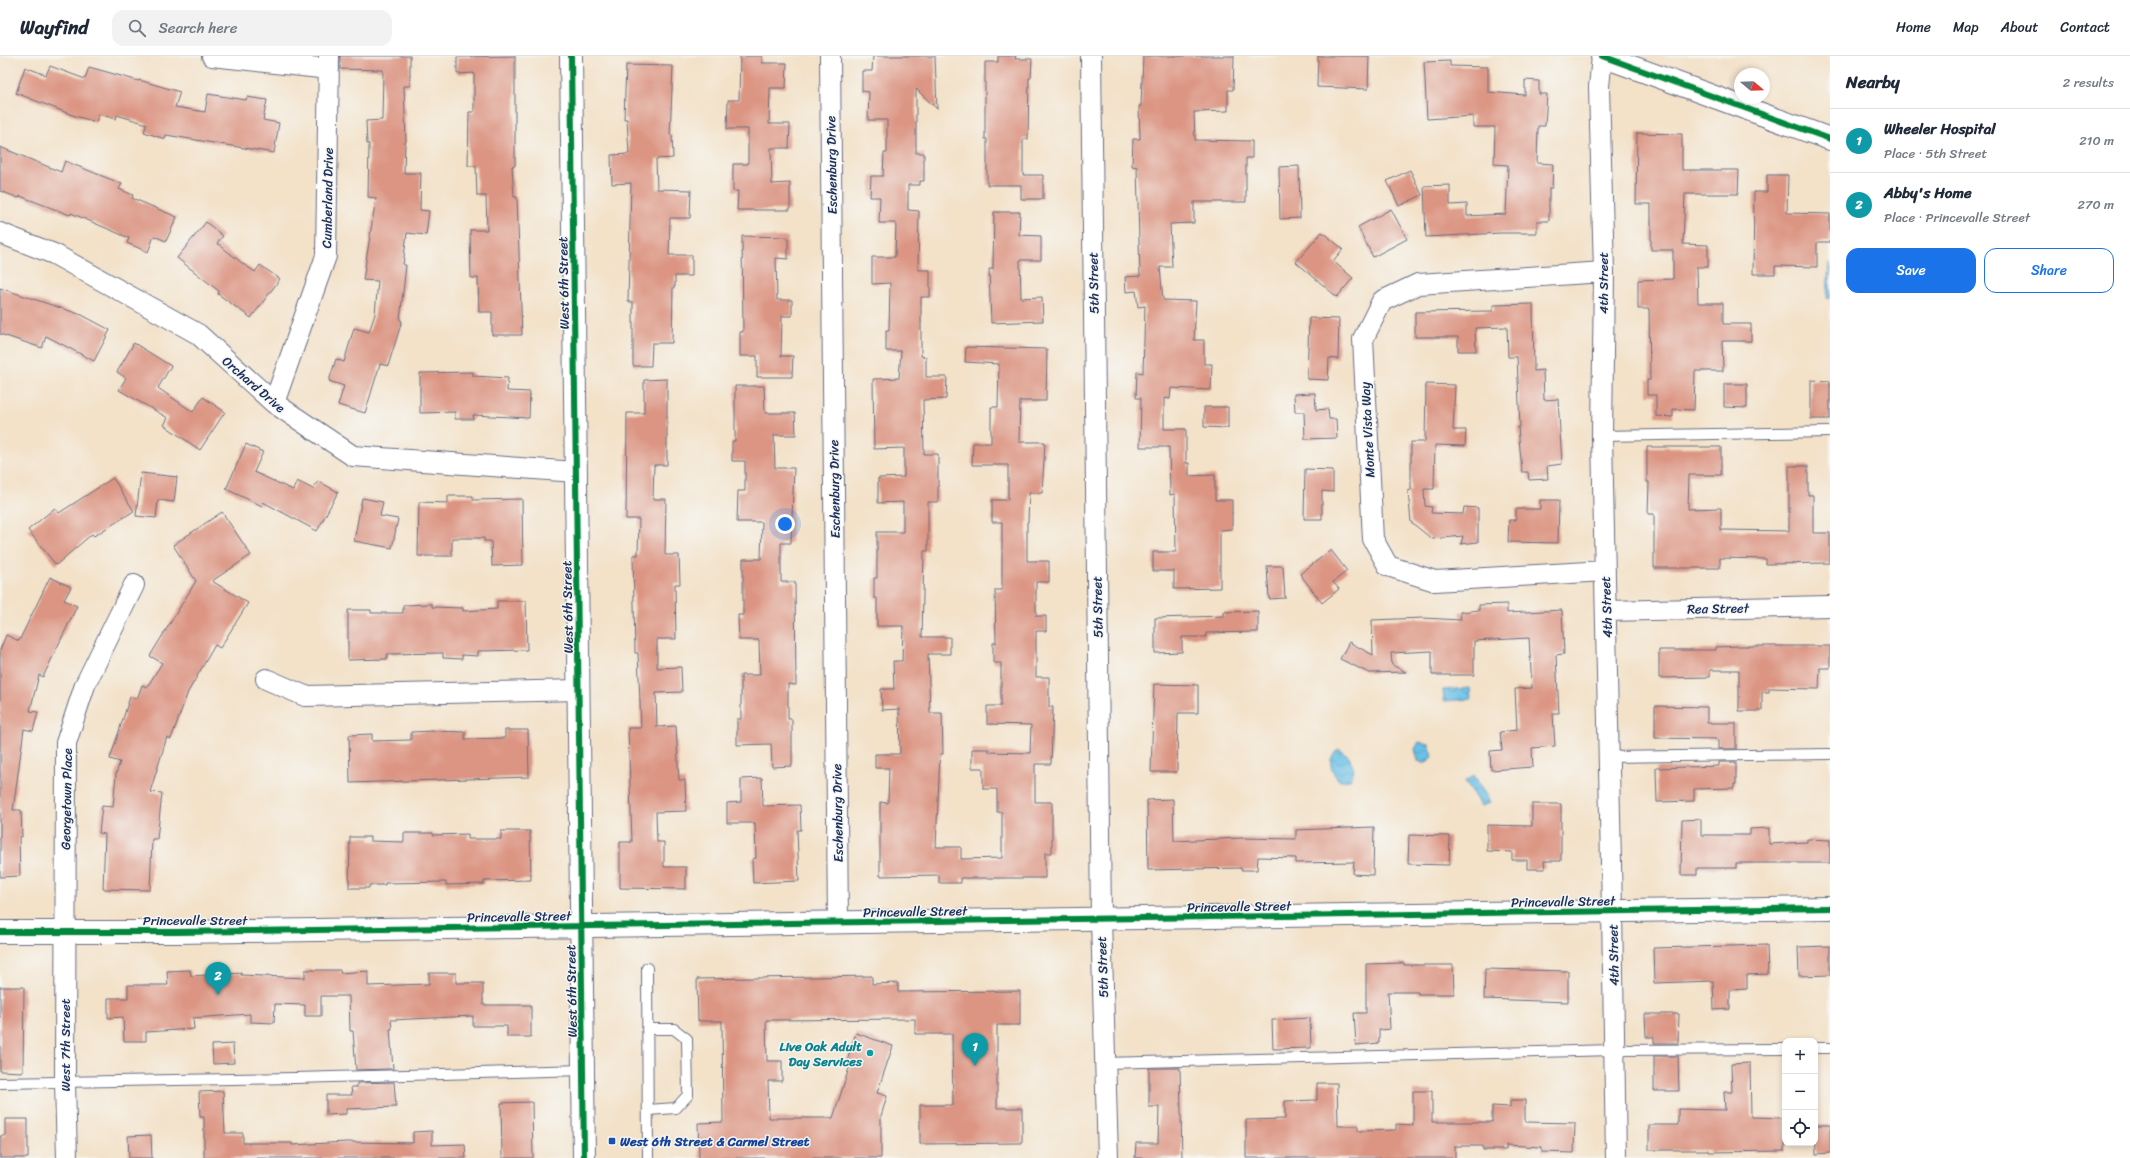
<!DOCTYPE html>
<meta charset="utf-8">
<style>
:root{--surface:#fff;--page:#f2f2f3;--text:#1f2937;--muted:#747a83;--line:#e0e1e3;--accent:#1a73e8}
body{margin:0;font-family:Sriracha,sans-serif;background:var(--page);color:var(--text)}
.controls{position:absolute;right:12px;bottom:12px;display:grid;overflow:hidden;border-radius:8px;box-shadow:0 2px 6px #0003}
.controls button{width:36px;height:36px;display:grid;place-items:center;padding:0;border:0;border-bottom:1px solid var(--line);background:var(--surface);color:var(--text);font:20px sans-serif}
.compass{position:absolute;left:1734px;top:12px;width:36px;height:36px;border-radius:50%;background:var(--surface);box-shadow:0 2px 6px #0003;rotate:109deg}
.you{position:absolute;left:785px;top:468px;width:14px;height:14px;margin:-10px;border:3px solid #fff;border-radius:50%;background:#1a73e8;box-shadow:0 0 0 6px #1a73e833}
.badge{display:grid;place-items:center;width:26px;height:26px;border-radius:50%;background:var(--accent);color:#fff;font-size:13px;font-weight:700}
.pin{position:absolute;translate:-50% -33px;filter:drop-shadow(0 1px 2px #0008)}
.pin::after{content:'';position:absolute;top:21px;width:14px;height:12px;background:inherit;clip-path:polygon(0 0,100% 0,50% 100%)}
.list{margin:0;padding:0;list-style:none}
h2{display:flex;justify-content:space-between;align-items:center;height:52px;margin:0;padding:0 16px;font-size:17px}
h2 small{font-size:13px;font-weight:400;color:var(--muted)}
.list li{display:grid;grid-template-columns:26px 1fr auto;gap:12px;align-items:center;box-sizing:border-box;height:64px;padding:0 16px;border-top:1px solid var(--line)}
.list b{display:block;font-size:15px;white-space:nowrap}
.list p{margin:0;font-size:13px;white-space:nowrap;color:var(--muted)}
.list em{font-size:13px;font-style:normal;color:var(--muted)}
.actions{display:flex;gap:8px;padding:12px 16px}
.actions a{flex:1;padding:9px 0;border:1px solid var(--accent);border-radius:12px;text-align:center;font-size:14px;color:var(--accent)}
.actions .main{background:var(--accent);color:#fff}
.icon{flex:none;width:22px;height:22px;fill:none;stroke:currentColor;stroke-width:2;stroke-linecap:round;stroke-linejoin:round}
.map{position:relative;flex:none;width:1830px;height:1102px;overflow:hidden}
header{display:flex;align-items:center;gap:24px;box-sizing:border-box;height:56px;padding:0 20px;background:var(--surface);border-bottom:1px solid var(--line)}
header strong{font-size:19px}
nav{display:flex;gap:22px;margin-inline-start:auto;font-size:14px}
.search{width:280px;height:36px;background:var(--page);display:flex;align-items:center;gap:10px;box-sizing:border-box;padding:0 14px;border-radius:12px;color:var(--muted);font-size:15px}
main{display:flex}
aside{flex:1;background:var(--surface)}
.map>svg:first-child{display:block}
.water{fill:url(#water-waves);stroke:#4278a2}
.building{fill:#dc9583}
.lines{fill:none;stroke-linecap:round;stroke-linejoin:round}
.service-casing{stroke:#676d83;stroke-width:12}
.minor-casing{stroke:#676d83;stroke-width:22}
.tertiary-casing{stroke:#676d83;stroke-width:24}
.service{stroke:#fff;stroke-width:10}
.minor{stroke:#fff;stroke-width:20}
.tertiary{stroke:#fff;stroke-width:22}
.cycleway-casing{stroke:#f6f6f2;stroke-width:8}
.cycleway{stroke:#00873e;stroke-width:6}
.culture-dot{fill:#0f9aa8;stroke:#f6f6f2;stroke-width:1.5}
.transit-dot{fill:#1a4fb4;stroke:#f6f6f2;stroke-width:1.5}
.labels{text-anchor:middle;stroke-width:3;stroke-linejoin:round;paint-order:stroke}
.street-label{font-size:13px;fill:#1b2f5e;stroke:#f6f6f2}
.culture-label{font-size:13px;font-weight:bold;fill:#0d838f;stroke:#f6f6f2;text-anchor:end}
.transit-label{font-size:13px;font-weight:bold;fill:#164399;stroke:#f6f6f2;text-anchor:start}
</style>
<header>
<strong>Wayfind</strong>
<div class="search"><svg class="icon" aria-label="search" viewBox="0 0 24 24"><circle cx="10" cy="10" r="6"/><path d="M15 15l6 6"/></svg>Search here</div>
<nav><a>Home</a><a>Map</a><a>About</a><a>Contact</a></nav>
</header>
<main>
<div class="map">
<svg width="1830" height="1102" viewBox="0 0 1830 1102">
<defs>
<pattern id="water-waves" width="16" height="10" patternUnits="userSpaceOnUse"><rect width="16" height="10" fill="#69c1e6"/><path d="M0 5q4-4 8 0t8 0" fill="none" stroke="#569dbe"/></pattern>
</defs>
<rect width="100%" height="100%" fill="#f6f6f2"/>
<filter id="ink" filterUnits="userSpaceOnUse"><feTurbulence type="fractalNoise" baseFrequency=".025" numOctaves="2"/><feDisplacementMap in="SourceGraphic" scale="8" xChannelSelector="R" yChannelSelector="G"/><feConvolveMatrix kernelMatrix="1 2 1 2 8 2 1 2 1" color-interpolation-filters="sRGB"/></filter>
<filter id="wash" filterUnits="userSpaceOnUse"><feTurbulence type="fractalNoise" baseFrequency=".012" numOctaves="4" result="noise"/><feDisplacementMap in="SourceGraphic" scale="16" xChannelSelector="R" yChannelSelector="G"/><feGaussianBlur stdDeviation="0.9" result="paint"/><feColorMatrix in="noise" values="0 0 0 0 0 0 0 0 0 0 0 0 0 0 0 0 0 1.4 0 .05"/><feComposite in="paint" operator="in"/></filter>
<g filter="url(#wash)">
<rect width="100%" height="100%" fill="#f3e1c8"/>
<!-- water -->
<path class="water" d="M1829,207h1v35l-3,-1z
M1470,632l1,11 -27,2 -1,-11z
M1419,686l10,3 4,11 -8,8 -7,-3 -3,-12z
M1339,693l10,7 5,14 -4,10 -10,1c-10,-10 -14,-23 -1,-32z
M1474,719l16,27 -9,5 -16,-26z"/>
<g id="blocks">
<!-- building -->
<path class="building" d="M340,0h70v30h-6l2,56h-1l-1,31h17l-1,37 9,1 -3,24 -19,-2 -4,32h3l-6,55 2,1 -14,45 -8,-2 -15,49 -27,-8 6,-19 -15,-5 7,-22 8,3 10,-34 15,4 6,-18 3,-33 -15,-1 13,-82 -8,-1 1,-53h-2l-1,-23 16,-1 1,-50 -43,-1z
M515,0v110h-3l2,31h3l5,138h-30v-23h-13l-1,-34h-7l-1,-48h17l-1,-34h-9l-1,-30h-8l1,-54h5v-39l-17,1v-17z
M740,0h22v7h25l-1,25h-16l-1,36h21l-1,24h-18l1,36 18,-1v27h-53l1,-19h-5v-27h15v-35h-21l1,-29h11z
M873,0h62l2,53 -21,-20v64h8v28h-4v4h-12v25l11,1 -1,59h12v27h-9v59l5,1v20h21l-1,22 -23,1 1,54h14v48h-10v49h-4l-2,86h28v17h-22l2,59h12l1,41h-3l-4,93h25v12l41,-1v-46h-5v-23h-14v-21h-11v-19h17v3l41,1 1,-28 -44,-1v-18h14v-43h-8v-20h3l-1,-53h7v-68h-10v-22h16v-35h-36l1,-22h18v-36h7l1,-43 -34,-2 1,-15 81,2 -1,52h-26l-1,41h26l-3,51h-13l-1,29h-1v39h22v21h-13v34h10v15h-10v46h13v30h4l-2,57h-16v38h17v51h-7v25h-84v5h-22v-8l-59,1v-74l8,1 1,-35h-14v-14h25l-1,-45 -17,1 -1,-21h13l-1,-28h9l1,-35h-26v-28h-3v-20h3v-46h26v-30l-25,1v-25l26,-1v-29l-30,1 -1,-70 26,-1 2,-27h-15v-20h3l1,-48 -18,1v-27h23l1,-34h-17l1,-26h-10l1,-21h12l1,-23h3v-33h-19l1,-28 -7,-1v-20h10z
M998,0h18l-1,3h17l-1,19h-2l-1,61h-5v36h20v24h-22v-14h-34v-46h-2v-77h13z
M1143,0h91l-1,34h-5v21l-34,1 1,28 57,1v17h-6v44h-52v21l-24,1 2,43h-12l3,33 33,1 -2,39h10v24h8l-1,26 -40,-2 -1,11 -6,-1v31h22v34h3v13l26,-1v25h17v29l-12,1v58l-46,1v-18h-21v-19h23l-1,-58 -5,1 -1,-48h-29l1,-49h-5l1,-26 6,1 2,-67 -7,1 -2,-16 -10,1 -1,-15 15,-1 -3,-109 -5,-1 1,-27h7l-1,-33h2z
M1318,0h51l-1,33 -51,-2z
M1450,5v5l38,1v25l37,3v-15l14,1v13h8l-2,32h-7l-1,37 16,1 -1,24h-3v33h-12v12h-36l-75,4 -2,-51 26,-1v20l17,-1v12l39,-2 2,-49 -14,-1 1,-37h-22v-11l-46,3 -3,-57z
M626,9l47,1 -3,69h2l1,23 -17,1 1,30 34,1 -1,28h-20l-1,37h23v21h-17v11h-2l-1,56h-20l-1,23h-18v-64h-5l3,-119 -19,1 -1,-29 18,-1 -2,-35h-3z
M50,10l35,13 4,-12 50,14v-1l41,12 -5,15 30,5 3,-18 38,6 1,-3 20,3 -4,20 16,3 -5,30 -108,-18 -1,4 -21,-7 3,-8 -30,-9 -1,4 -17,-5 -3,8 -21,-6 -59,-23 9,-26 21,8z
M1637,77l45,1v36h57l-1,24h-53l-2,50 25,1v22h-11l1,36h25v21h28v17h-29l1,30h-28l-1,39 -21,-1v8l-17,-1v-21h-9v-15h3l-1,-71h-11v-29l35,-1v-29h-22v-46h-15z
M0,91l61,25 4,-11 57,23 -3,5 14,6 -1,3 45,19 -11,24 -12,-5 -6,16 -21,-9 2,-5 -58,-25 -1,2 -50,-19 -1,2 -19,-7z
M1299,110l1,52 -20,1 -1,-52z
M1410,114l12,25 -23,11 -12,-25z
M1767,119h21l-1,38 43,1v28h-13v25l-42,-1v8h-22l1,-82h13z
M1391,153l16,30 -34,18 -15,-30z
M994,156h26l-1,23 22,1v24h-21l1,38 21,-1 1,24 -52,2 -2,-54h4z
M206,166l17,14 -6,7 25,20 13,9 5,-7 20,14 -29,39 -33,-24 1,-3 -42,-33z
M1322,176l21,17 -10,12 20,17 -16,19 -41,-35z
M742,180l46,1v22l-12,-1 1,42h15v16h-10l-1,40h12l-1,21h-35v-21h-17v-24h3z
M0,232l82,27 28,15 -16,31 -48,-25 -4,12 -42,-14z
M1533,248l1,67 9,-1 1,30 14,-1 4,65 -15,2 1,13 -19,1 -1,-8h-6l-4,-45h2l-3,-70h-9l-1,-30 -32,1 1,23h-18v-14h-43v-25l78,-1v-6z
M1309,262l30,1 -1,40 -9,-1 -1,22 -21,-1z
M134,287l37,23 -13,22 35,24 10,-15 22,15 -25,38 -36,-25 4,-7 -49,-28 7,-12 -9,-6z
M473,316v4l35,2 -1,13 23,1 -1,26 -56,-3 1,4h-19v-7l-35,1v-40z
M667,323v86h-13l-1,34h13l-1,56h14l1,29h-5l1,55h-19v29l24,-1 1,25 -26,1 1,34 19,-1 3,54h6l1,31 -30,1 1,30h7v25h22v22l-66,-1v-46h12l-4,-114h13l-3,-75h-3l-2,-98h5l1,-36h-13l1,-106h17v-33z
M1811,324l19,1v38h-19z
M1426,328l29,1 -2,45h13l-1,16 -30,-1 -1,44h-10l1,17 7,1 -1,6 32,1 1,-7 14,1v34l-17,2 2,-8 -31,3 -21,-17 -3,-31 3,-1v-48h14z
M1724,328h23v24l-23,-1z
M735,330h29l1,27h30l1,22h-22l1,33h19l-3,75h-10v39h14l1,103 -8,-1v35h4v47l-20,1 -1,-23 -34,1v-26h4v-44h19l-1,-35h-20l-1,-25h5v-56h18l1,-37h-25l1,-31h7v-30h-13v-20h3z
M1315,337l1,17 12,-1 1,10h7l1,19 -32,1 -1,-27h-9l-1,-18z
M1204,351h24v21l-24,-1z
M246,388l17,8 -9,20 39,18 4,-9 16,8 5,-8 20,11 -21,39 -54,-29 -1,4 -36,-17z
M1647,391h74v28h-32l-1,34 33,-1v22l68,1v-65h19v29h5v38h17v30l-64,1v-5l-46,-1v10h-66v-54h-6l1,-32h-2z
M1305,413l28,1v22l-11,-1v28h-18z
M141,417l36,4 -3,25 -16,-2 -2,18 -20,-2z
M113,422l21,33 -40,25 -2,-2 -36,31 -28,-35 27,-22 4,5z
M448,440h25v4l49,-1 1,66 -31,1 -1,-25h-7v-3h-32v18h-34l1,-54 29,1z
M362,442l21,4 -3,14 18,3 -6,29 -38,-7z
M1540,444h19l-1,43 -50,-1 1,-22h7v-11h24z
M222,456l29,43 -39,26 36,22 -28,45 -5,-3 -27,47 -17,47 -4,-2 -17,55 12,1 -5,46h-5l-2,51 -47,-1 2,-55 -6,-1 3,-27 11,1 3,-33 4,-12 -10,-3 20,-62 7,2 5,-14 5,2 15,-24 -12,-7 46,-75 -23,-36z
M1331,494l16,21 -14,11 6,7 -17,14 -22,-29z
M1267,510h16l2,32 -16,1z
M50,521l21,10 -7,13 13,6 -34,71 -4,-2 -9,36 8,1 -5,19 -9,-2 -11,81h8l1,27h-3l1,39 -20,1v-227l6,-15 13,6z
M497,545h29l1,49 -49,1v5l-16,-1v4l-19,-1v-5l-56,1v5l-39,1v-50h23v3h32v-8l29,-1v3l31,1v3l34,-2z
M1507,548v9l55,-3 2,44 -8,1 3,58h-6l2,33 -23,2 1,19 -42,3 -1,-19 12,-1 -2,-18 17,-2 -2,-41 17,-1 -3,-50 -55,3v34h-42v-24l-41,2 1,12 14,7 -37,1 -29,-14 9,-17 24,13 -1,-35 51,-2 38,2 -1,-8 19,-2v-5z
M1258,555v21l-52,1v4h-24v15l-27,1v-35l69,-2v-4z
M1739,590h91v22h-10l-1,21 -50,-1v4h-7v19h-23v-41h-29v7l-51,1v-28h57v-3z
M1154,628l44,1v28h-20l-1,59h-26z
M1655,650l52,1v16h29v26h-18v-10l-63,-1z
M505,674h23l1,47 -179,6 -1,-48 23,-1v7l39,-1v-8l23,-1 31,1v7l40,-1z
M1719,706h17v22h-2v4l-40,1v12l-37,1 -1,-34 63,-2z
M762,722l1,28 37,-1 1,25h-4l2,51 -46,2 -1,-24 4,-1 -1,-35h-28v-20l14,-1v-23z
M1173,743l1,42 67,-3 55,1v-9l78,-3 -1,48 -20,-1 1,-12 -58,1v-5l-38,-1 -1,13h-16v-2l-93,2 -1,-70z
M1532,748h29v57h-17l1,8h-18v-9h-15v-8l-25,-1v-26l45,1z
M1701,763v16h49v-6l19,-1v16l38,-2v-3l23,1v23h-94v5h-39v7h-16l1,-55z
M501,775h29l1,49 -47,1v3l-38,1v-3l-61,1v2h-16v3h-20l1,-51h20v4l34,1v-9h29v2l35,-1v5h33z
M1409,779l41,1 -1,29 -41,-1z
M1767,889l1,29 -21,1v14l-17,1v19l-16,1 -1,-29 -59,2 -1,-35z
M1830,890v29l-31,1 -1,-29z
M1404,907v2h49l1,29h-36v-2h-30l2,37 -11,1v13l-23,2 -2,-32h12v-49z
M1485,913l83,2v31l-84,-3z
M190,914l1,6 50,-3v2l64,3v-8h35v3l28,-2v15l61,-2v-11h27v10h27v22h48v32h-24v-11h-34v-10l-82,4 1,9h-2l3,40 -37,1 -3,-39h-3l-1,-35h-28v20h-16v-11l-30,-1 -1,19 -24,-1v-8l-57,4 1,11 -48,3v9h-22l-1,-24 -15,1v-20h20v-13h40l-1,-14z
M872,920v8l26,-1v9l122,-1v34h-23v83h25v35l-102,1v-39h33l-1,-71h-37v-15l-149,1 1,41h15v20h-14l1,37h64l18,-56 -4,-1 9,-28 37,13 -16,47 10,3 -6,20v42h-182l-1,-35 25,-1 -1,-101h-24l-1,-42z
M0,931h24l-1,85 -23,-1z
M1645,958h34l-1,29h-24v-6h-8z
M1310,962l1,30 -38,1 -1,-29z
M233,988l1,19 -21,1 -1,-19z
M1654,1000h24l1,35h-25z
M1750,1007l1,54 34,1v33l-76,1v-2h-60v-25h29v-16l47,1 -1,-18h8l-1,-28z
M1149,1012h31l2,90h-47l1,-15h22l1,-36h-10z
M394,1026l2,25 -50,2v5l-20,1v-20h26l-1,-8h6v-4z
M1317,1027h20l1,43h20v5l38,-1v-6l17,1v-34h19v31h60v-16l18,1v-7h15v22l50,1 -1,30 -32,-1v-5l-36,-2v5h-23v-4h-28v12h-209v-38l39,-1v-18l32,-1z
M223,1035l2,42h18v10h49v2l55,-3 66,1v-11l19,-1v14l33,-1 1,14h-262v-41h-4l-1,-25z
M532,1046l1,56h-31l-1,-55z
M5,1063h23v39h-28v-22h5z
M1815,1069h15v28l-14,1z
M151,1079l1,23h-23l-1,-22z"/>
</g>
</g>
<g filter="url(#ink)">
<use href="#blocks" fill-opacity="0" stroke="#676d83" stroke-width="1"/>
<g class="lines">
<defs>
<path id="service" d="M1602,380l228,-4
M1608,701l222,-3
M647,912l1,190
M647,973h27l13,10 1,56 -12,13 -28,2
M1815,992h15
M1105,1007l509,-13 171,-1
M0,1027l296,-5 287,-8"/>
<path id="minor" d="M212,0l117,13
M830,0l8,867
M1091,0l10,863 7,239
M1602,0l-3,31 5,185 -2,164 10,475 4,247
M0,177l54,21 144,80 76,69 79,53 223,16
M1604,216l-186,12 -36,17 -19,38 10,200 15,27 47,15 170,-10
M274,347l52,-147 3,-200
M1607,555l223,-5
M266,623l39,17 274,-6
M67,1102l-2,-76 1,-339 19,-58 49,-100"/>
<path id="tertiary" d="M571,0l13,1102
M1602,0l228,83
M0,876h177l1653,-24"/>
</defs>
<!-- service casing -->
<use href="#service" class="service-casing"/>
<!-- minor casing -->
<use href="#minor" class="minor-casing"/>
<!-- tertiary casing -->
<use href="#tertiary" class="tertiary-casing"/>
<!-- service -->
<use href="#service" class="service"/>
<!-- minor -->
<use href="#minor" class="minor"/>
<!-- tertiary -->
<use href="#tertiary" class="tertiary"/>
<defs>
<path id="cycleway" d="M571,0l13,1102
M1602,0l228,83
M0,876h177l1653,-24"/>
</defs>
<!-- cycleway casing -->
<use href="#cycleway" class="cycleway-casing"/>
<!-- cycleway -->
<use href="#cycleway" class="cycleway"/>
</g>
</g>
<!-- markers -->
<circle class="culture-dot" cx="870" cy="997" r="4"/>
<rect class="transit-dot" x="608" y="1081" width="8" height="8" rx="2"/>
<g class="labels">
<!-- street labels -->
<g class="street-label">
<text transform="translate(831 109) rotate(-91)" y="5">Eschenburg Drive</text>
<text transform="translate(327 142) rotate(-89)" y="5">Cumberland Drive</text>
<text transform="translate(563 227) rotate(-91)" y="5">West 6th Street</text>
<text transform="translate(1093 227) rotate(-91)" y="5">5th Street</text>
<text transform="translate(1603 227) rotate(-90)" y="5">4th Street</text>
<text transform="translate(254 328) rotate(41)" y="5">Orchard Drive</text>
<text transform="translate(1367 374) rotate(-93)" y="5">Monte Vista Way</text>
<text transform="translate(834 433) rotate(-91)" y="5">Eschenburg Drive</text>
<text transform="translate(567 551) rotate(-91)" y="5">West 6th Street</text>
<text transform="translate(1097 551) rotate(-91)" y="5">5th Street</text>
<text transform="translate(1606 551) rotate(-92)" y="5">4th Street</text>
<text transform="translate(1718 552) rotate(-1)" y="5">Rea Street</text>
<text transform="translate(66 743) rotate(-89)" y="5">Georgetown Place</text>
<text transform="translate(837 757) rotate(-91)" y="5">Eschenburg Drive</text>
<text transform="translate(1563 845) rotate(-1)" y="5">Princevalle Street</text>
<text transform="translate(1239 850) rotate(-1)" y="5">Princevalle Street</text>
<text transform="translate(915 855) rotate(-1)" y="5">Princevalle Street</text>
<text transform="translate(519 860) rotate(-1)" y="5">Princevalle Street</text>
<text x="195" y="869">Princevalle Street</text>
<text transform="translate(1613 899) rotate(-91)" y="5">4th Street</text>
<text transform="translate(1102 911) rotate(-92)" y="5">5th Street</text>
<text transform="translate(571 935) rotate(-91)" y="5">West 6th Street</text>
<text transform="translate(65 989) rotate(-90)" y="5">West 7th Street</text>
</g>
<!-- culture labels -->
<g class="culture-label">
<text x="862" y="995">Live Oak Adult<tspan x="862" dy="15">Day Services</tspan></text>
</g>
<!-- transit labels -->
<g class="transit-label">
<text x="620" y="1090">West 6th Street &amp; Carmel Street</text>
</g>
</g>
</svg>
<div class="controls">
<button>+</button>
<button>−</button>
<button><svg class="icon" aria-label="locate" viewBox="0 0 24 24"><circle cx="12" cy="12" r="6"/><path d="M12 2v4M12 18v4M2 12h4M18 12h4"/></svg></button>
</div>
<svg class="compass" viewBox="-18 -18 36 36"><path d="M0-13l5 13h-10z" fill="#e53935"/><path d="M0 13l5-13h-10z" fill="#747a83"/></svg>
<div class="you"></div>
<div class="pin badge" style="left:975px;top:1010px;background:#0f9aa8">1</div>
<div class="pin badge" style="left:218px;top:939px;background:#0f9aa8">2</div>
</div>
<aside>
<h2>Nearby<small>2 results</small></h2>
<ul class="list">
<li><span class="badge" style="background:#0f9aa8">1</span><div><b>Wheeler Hospital</b><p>Place · 5th Street</p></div><em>210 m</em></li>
<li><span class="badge" style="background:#0f9aa8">2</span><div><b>Abby's Home</b><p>Place · Princevalle Street</p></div><em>270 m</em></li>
</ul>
<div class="actions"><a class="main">Save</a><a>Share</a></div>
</aside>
</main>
